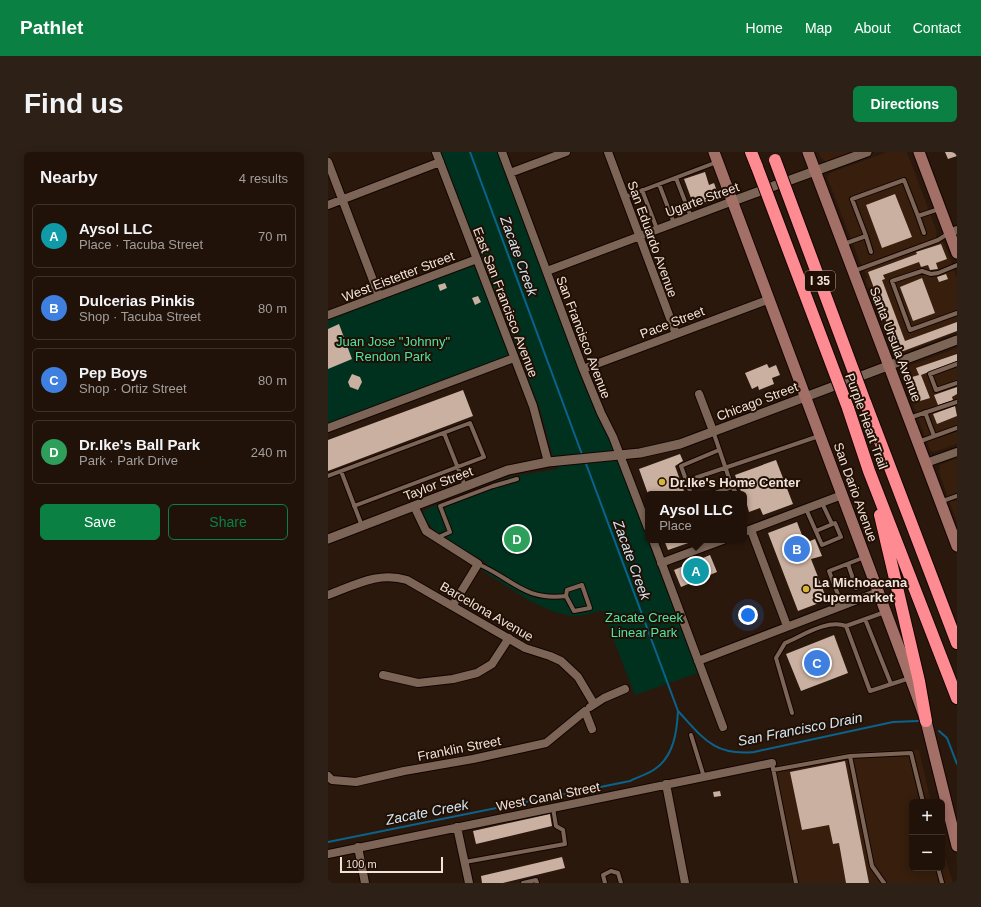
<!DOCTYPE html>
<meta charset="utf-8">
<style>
:root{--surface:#201209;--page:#2d2017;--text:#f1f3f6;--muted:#a29e9c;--line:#3d322a;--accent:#0b8043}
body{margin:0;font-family:Arial,sans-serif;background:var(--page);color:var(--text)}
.controls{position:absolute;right:12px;bottom:12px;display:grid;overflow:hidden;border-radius:6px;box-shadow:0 2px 10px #0003}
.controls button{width:36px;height:36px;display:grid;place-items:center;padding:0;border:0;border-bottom:1px solid var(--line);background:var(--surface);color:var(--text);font:20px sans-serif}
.scale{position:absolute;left:12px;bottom:10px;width:103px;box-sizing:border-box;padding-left:4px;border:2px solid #f1e3db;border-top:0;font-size:11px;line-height:14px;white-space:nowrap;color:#f1e3db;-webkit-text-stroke:3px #210f04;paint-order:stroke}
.you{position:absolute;left:420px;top:463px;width:14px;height:14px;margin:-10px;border:3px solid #fff;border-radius:50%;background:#1a73e8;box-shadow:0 0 0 6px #1a73e833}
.badge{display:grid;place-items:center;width:26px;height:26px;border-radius:50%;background:var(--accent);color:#fff;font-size:13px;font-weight:700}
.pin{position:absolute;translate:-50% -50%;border:2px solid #fff;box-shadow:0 1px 4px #0006}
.popup{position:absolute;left:317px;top:339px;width:102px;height:52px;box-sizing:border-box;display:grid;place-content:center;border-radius:6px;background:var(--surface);filter:drop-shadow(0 1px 3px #0005);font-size:13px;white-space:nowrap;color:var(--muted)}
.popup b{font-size:15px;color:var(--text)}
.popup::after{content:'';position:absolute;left:50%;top:100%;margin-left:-8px;border:8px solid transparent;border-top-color:var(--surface)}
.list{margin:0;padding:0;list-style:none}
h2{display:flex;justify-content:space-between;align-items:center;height:52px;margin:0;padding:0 16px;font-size:17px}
h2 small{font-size:13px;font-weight:400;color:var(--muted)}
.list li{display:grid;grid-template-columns:26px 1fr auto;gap:12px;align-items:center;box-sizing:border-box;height:64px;margin:0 8px 8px;padding:0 8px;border:1px solid var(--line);border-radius:6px}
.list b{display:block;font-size:15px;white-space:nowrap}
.list p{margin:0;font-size:13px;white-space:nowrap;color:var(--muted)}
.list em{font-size:13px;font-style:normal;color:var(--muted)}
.actions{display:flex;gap:8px;padding:12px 16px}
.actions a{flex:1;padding:9px 0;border:1px solid var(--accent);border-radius:6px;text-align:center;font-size:14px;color:var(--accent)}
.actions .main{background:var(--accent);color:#fff}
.map{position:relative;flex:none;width:629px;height:731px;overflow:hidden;border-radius:6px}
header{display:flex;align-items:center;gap:24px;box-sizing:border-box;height:56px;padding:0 20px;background:var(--accent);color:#fff}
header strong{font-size:19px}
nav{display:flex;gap:22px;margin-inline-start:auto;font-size:14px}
.intro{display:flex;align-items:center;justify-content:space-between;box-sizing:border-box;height:96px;padding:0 24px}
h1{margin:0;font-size:28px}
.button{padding:10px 18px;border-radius:6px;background:var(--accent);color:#fff;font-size:14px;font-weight:700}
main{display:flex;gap:24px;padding:0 24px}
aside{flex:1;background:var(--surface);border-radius:6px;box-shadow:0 2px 10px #0003}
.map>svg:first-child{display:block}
.built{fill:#371e0d}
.green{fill:#00311f}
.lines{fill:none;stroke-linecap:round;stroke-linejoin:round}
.stream{stroke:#09638c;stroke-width:2}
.building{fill:#cab0a0}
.service-casing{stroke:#130400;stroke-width:6}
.minor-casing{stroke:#130400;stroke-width:10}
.tertiary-casing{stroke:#130400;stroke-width:11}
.secondary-casing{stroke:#130400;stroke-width:13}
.motorway-casing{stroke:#130400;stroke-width:14}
.service{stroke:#7c6557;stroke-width:4}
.minor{stroke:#7c6557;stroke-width:8}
.tertiary{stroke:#7c6557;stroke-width:9}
.secondary{stroke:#a37068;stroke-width:11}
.motorway{stroke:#fe8b91;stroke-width:12}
.motorway-bridge-casing{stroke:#130400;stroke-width:14;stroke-linecap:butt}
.motorway-bridge{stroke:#fe8b91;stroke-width:12}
.poi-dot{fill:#d5b535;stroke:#210f04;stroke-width:1.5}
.labels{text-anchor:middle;stroke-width:4;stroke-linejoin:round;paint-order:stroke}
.shield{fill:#210f04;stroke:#b3a39a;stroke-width:1}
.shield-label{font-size:12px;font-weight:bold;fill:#f1e3db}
.street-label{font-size:13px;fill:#f1e3db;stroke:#210f04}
.park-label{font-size:13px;fill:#4ce3a8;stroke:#210f04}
.poi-label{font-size:13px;font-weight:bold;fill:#f1e3db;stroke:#210f04;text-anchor:start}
.water-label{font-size:14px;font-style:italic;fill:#d0e6f4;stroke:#210f04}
</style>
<header>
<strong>Pathlet</strong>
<nav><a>Home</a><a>Map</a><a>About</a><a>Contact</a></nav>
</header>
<div class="intro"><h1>Find us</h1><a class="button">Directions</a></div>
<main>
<aside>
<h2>Nearby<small>4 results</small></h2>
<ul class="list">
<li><span class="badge" style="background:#0f9aa8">A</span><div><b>Aysol LLC</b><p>Place · Tacuba Street</p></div><em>70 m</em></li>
<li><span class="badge" style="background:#3f7fe0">B</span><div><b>Dulcerias Pinkis</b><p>Shop · Tacuba Street</p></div><em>80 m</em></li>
<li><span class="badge" style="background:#3f7fe0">C</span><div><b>Pep Boys</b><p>Shop · Ortiz Street</p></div><em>80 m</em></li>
<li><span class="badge" style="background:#2e9e5b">D</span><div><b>Dr.Ike's Ball Park</b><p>Park · Park Drive</p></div><em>240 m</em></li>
</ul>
<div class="actions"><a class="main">Save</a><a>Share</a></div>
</aside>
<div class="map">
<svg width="629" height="731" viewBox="0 0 629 731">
<rect width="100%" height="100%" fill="#2b180c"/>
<!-- built -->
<path class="built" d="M490,0h33l-26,10 -2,-3 -2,-1z
M559,0h20l30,80 -1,5 8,6 13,35v54l-60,23 -4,-3 -28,-73 3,-2 -7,-12 -34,-88 3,-4z
M629,196v96l-23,8 -4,-2 -28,-75 3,-2 -2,-5z
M629,306v65l-18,-51 1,-7z
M591,598l12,52h-19v66h30v-21l11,36h-161l-22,-112 9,-4v-2l64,-12 19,-2z"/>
<!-- green -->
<path class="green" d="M113,0h57l88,236 24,52 88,233 -63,22 -33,-85c-9,3 -18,6 -27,6 -32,-2 -67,-30 -94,-46l5,-8c-22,-13 -53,-24 -63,-48l3,-5 83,-32 49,-8 -6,-15 -12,-45z
M144,113l4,3 32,83 -1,5 -179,69v-105z"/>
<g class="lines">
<!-- stream -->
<path class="stream" d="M142,0l113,305
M350,559c25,27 36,45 76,41l139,-30 25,-1
M611,579l8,7 10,26
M0,690l302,-61c8,-4 18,-7 25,-12 19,-13 22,-38 23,-58l-93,-250"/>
</g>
<!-- building -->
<path class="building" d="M617,0h12v4l-9,3z
M377,20l4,13 5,-2 5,14 -25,9 -10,-27z
M567,42l17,43 -30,11 -16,-43z
M613,92l6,15 -11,4 2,6 -8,1 -2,-5 -7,2 -2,-5 -36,13 2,4 -3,1 23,61 52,-19v9l-59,22 -30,-81 49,-18 -1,-2z
M618,122l2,5 -9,3 -2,-5z
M594,126l13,35 -22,8 -13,-34z
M117,131l2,5 -7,3 -2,-6z
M150,144l3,6 -6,3 -3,-7z
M11,172l13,35 -24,10v-40z
M629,202v7l-36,14 9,23 -10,3 -8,-24 7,-2 -3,-7z
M439,212l2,4 7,-3 4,10 -8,3 2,6 -15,6 -1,-4 -6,3 -7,-16z
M24,222l8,3 2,5 -4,8 -8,-3 -2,-5z
M629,235v7l-5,3 1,3 -15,5 -4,-10z
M135,238l10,26 -145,55v-31z
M627,254l2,10 -20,8 -4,-10z
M352,302l3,7 -8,5 10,28h-37l-9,-25z
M448,308l17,44 -30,11 -3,-7 -11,4 -5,-18h-2l-7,-19z
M469,370l8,21 10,-4 7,17 -11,3 16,41 -29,11 -30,-78z
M336,388h30v1l-26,9z
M382,403l7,17 -36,15 -7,-17z
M506,483l14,38 -47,18 -15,-37z
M517,609l24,122h-23l-7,-40 -6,1 -4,-19 -27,5 -12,-58z
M392,639l1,5 -7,1 -1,-5z
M222,662l2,12 -76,18 -3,-13z
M234,705l3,11 -62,15h-21l-1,-7z"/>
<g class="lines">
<defs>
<path id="service" d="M348,26l15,39
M331,32l15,39
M314,38l15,39
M297,45l92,-35
M590,64l6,17
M538,84l5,16
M516,92l22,-8 -14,-37 52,-19 14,36 21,-7
M629,113l-19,8 -7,1 -9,-3 -30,10 18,49 47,-17
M526,119l84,-31 11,-7
M629,212l-27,10 6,16 21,-7
M597,260l9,24
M581,266l48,-16
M385,279l19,56 5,7
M116,281l21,53
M590,290l39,-14
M13,319l21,55
M0,324l142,-53 14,34 -130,49
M358,329l133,-45
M363,342l-10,-28 38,-16
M384,342l20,-7
M612,350l17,-6
M494,351l10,21
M478,357l16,36 19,-8 -6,-14 -19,8
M110,387l3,-3 9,-4 -10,-26 53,-20 24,-7
M150,412c35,15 46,37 88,32l8,15 16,-3 -8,-23 -15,5 -1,6
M520,412l8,24
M514,453l-13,-34 36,-14
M557,460l-39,14 24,65 40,-13
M537,467l26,65
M464,561l-16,-55 9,-15c17,-7 42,-24 61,-17
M363,583l13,42
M522,604l22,110 12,17
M444,611l24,120
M445,618l77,-14 61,-3 12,49
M137,710l100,-18 -2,-14 -7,-4 -3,-18
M610,716l4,15
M195,731l13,-3 1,3
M277,731l-2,-8 8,-4 7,2 3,10"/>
<path id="minor" d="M108,0l97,254 15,56
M174,0l81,217 18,44 12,24 35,91
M280,0l68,182
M0,10l51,134
M182,21l56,-21
M0,53l112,-43
M621,81l8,-3
M219,119l186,-70
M0,163l149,-56
M255,217l187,-70
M371,242l14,37
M0,276l186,-70
M598,311l31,-11
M86,354l12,25 52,33 -25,41
M423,378l36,96
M416,380l98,-37
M325,388l70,187
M333,411l62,-23
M0,443c27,-10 51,-24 79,-15l118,68 25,8 11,5 17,16 16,27
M370,509l180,-69
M55,523l35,8 35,-4 24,-6 15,-9 17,-26
M262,555l14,-9 21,-9
M0,624l4,4 24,2 48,-11 69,-12 73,-16 39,-32 7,18
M338,632l19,99
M129,675l12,56
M30,695l7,36
M0,702l444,-91"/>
<path id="tertiary" d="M405,49l134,-49
M0,387l180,-69 40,-8 92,-9 40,-9 277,-104"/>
<path id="secondary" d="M386,0l202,541 10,28 31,125
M480,0l149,394
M591,0l38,101"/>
<path id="motorway" d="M423,0l6,15
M537,250l92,241
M520,256l21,63 88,227
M552,363l39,166 7,40"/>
</defs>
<!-- service casing -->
<use href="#service" class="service-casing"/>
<!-- minor casing -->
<use href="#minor" class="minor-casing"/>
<!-- tertiary casing -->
<use href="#tertiary" class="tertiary-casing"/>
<!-- secondary casing -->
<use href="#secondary" class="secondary-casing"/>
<!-- motorway casing -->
<use href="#motorway" class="motorway-casing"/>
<!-- service -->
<use href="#service" class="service"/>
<!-- minor -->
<use href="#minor" class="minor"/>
<!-- tertiary -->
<use href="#tertiary" class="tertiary"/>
<!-- secondary -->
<use href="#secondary" class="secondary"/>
<!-- motorway -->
<use href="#motorway" class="motorway"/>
<defs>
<path id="motorway-bridge" d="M447,8l90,242
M429,15l91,241"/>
</defs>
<!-- motorway-bridge casing -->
<use href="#motorway-bridge" class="motorway-bridge-casing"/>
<!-- motorway-bridge -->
<use href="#motorway-bridge" class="motorway-bridge"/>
</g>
<!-- markers -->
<g class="poi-dot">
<circle cx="334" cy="330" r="4"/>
<circle cx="478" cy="437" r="4"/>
</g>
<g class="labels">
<!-- shield labels -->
<rect class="shield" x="477" y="119" width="30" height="20" rx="3"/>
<g class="shield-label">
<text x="492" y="133">I 35</text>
</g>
<!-- street labels -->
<g class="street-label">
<text transform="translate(374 47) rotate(-20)" y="5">Ugarte Street</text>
<text transform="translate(325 87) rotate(70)" y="5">San Eduardo Avenue</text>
<text transform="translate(70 124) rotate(-21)" y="5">West Eistetter Street</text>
<text transform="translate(178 150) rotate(69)" y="5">East San Francisco Avenue</text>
<text transform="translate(344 170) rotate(-21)" y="5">Pace Street</text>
<text transform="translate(256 185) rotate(69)" y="5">San Francisco Avenue</text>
<text transform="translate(568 192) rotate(69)" y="5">Santa Ursula Avenue</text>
<text transform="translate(429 249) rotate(-21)" y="5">Chicago Street</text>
<text transform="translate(539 269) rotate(70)" y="5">Purple Heart Trail</text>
<text transform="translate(110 331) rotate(-21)" y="5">Taylor Street</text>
<text transform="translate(528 340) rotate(70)" y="5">San Dario Avenue</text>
<text transform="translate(159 459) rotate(30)" y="5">Barcelona Avenue</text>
<text transform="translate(131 596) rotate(-11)" y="5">Franklin Street</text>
<text transform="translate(220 644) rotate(-11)" y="5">West Canal Street</text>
</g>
<!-- park labels -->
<g class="park-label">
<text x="65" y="194">Juan Jose "Johnny"<tspan x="65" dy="15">Rendon Park</tspan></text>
<text x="316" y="470">Zacate Creek<tspan x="316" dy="15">Linear Park</tspan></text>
</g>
<!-- poi labels -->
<g class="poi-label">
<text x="342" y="335">Dr.Ike's Home Center</text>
<text x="486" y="435">La Michoacana<tspan x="486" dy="15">Supermarket</tspan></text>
</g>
<!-- water labels -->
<g class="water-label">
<text transform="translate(191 104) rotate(70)" y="5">Zacate Creek</text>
<text transform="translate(304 408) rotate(70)" y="5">Zacate Creek</text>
<text transform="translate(472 577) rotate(-11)" y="5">San Francisco Drain</text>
<text transform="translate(99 660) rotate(-11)" y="5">Zacate Creek</text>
</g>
</g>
</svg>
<div class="controls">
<button>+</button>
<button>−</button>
</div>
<div class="scale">100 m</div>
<div class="you"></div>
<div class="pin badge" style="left:368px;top:419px;background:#0f9aa8">A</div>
<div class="popup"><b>Aysol LLC</b>Place</div>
<div class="pin badge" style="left:469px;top:397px;background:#3f7fe0">B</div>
<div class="pin badge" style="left:489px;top:511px;background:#3f7fe0">C</div>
<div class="pin badge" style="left:189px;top:387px;background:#2e9e5b">D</div>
</div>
</main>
